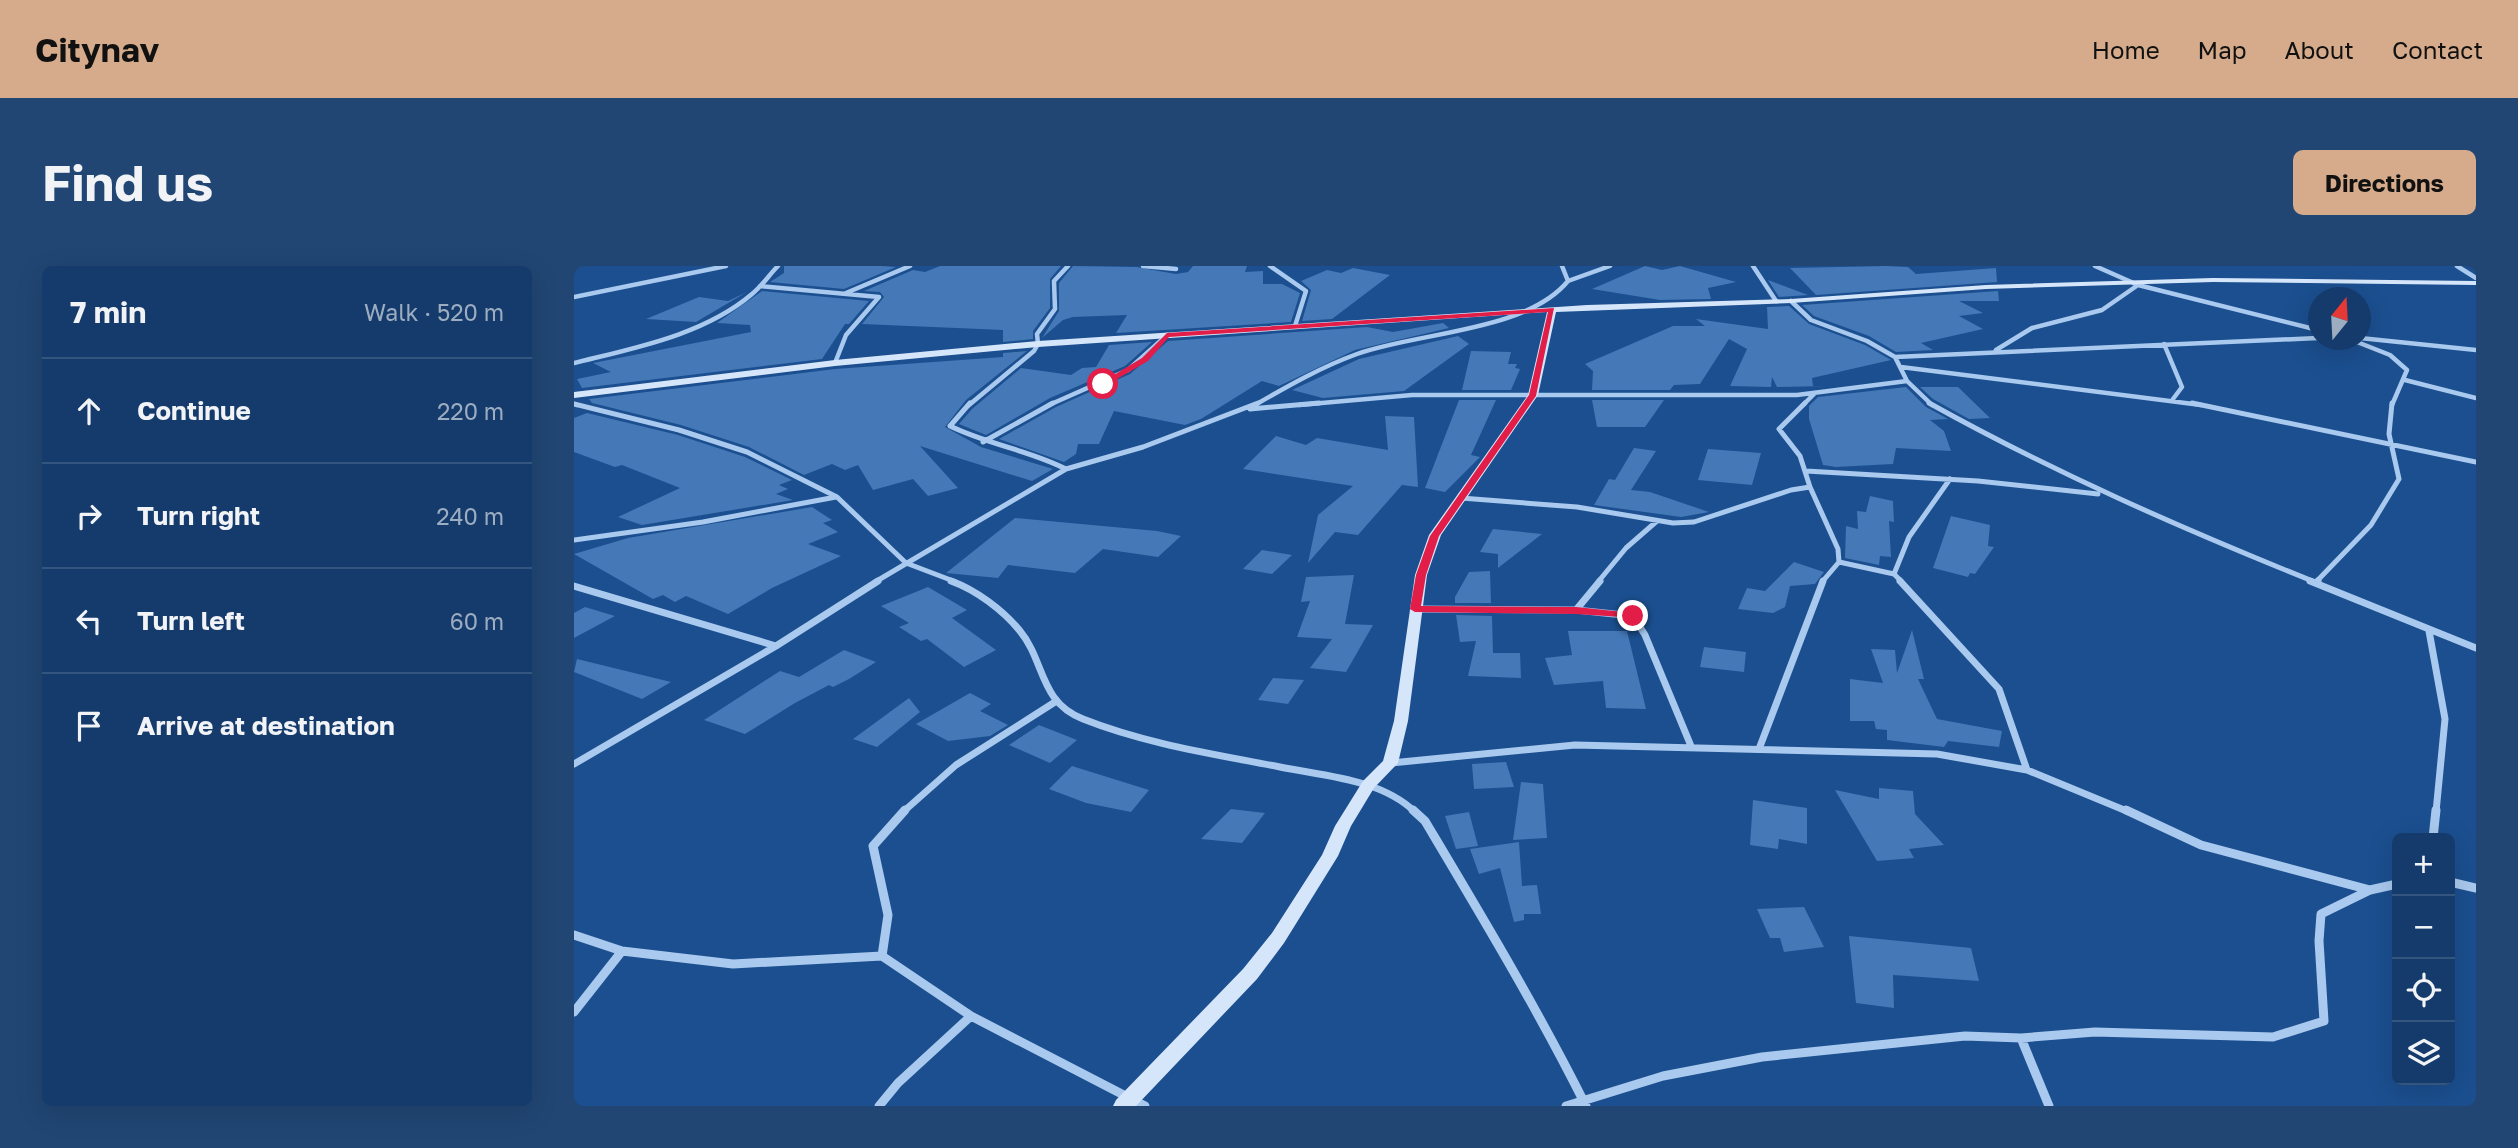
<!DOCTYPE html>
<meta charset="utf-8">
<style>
:root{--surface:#143b6b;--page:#214673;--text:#f1f3f6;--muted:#9dadc1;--line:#33557e;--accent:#d6ab8b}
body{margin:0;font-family:"Golos Text",sans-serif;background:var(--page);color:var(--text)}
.controls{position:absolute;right:21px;bottom:21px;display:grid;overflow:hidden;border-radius:10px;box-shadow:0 7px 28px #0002}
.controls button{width:63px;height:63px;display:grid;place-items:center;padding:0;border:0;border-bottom:2px solid var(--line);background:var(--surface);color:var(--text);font:35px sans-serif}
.compass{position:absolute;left:1734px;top:21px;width:63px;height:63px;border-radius:50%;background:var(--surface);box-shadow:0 7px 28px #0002;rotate:18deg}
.stop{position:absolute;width:21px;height:21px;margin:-16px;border:5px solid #e11d48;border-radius:50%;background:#fff}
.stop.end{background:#e11d48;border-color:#fff;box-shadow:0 2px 7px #0008}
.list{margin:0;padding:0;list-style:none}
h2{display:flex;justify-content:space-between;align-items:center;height:91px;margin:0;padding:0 28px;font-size:30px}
h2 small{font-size:23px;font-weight:400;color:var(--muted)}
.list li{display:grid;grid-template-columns:46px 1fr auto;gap:21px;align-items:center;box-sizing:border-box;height:105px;padding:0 28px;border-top:2px solid var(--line)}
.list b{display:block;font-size:26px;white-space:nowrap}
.list em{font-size:23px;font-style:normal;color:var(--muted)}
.icon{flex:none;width:38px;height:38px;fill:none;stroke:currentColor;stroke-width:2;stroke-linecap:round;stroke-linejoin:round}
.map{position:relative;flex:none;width:1902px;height:840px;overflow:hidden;border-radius:10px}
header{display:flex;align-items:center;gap:42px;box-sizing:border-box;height:98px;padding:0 35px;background:var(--accent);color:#111}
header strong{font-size:33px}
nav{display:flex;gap:38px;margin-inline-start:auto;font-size:24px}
.intro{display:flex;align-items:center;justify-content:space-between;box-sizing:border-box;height:168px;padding:0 42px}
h1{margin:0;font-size:49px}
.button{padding:18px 32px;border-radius:10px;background:var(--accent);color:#111;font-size:24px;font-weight:700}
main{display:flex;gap:42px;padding:0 42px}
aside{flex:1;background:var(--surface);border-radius:10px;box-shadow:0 7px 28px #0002}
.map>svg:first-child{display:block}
.building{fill:#4478b7}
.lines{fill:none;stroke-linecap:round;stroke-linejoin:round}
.street-far3{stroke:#a9c9ee;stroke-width:4.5}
.street-far2{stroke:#a9c9ee;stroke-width:5}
.street-far1{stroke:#a9c9ee;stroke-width:7}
.street{stroke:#a9c9ee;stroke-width:9}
.secondary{fill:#d6e6fa;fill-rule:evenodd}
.route{fill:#e11d48}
</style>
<header>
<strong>Citynav</strong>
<nav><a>Home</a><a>Map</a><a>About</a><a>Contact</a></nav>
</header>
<div class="intro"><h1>Find us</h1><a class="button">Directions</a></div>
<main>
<aside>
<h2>7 min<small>Walk · 520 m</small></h2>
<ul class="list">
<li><svg class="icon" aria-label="ahead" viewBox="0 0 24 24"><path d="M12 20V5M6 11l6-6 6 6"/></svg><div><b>Continue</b></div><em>220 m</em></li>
<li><svg class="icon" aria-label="right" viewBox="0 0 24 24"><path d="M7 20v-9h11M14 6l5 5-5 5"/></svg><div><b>Turn right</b></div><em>240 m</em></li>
<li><svg class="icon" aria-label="left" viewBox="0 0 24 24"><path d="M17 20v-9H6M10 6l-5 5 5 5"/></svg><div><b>Turn left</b></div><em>60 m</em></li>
<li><svg class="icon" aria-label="arrive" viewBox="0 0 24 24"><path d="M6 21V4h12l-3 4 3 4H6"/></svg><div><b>Arrive at destination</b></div></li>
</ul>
</aside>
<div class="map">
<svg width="1902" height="840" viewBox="0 0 1902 840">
<rect width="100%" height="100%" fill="#1b4f8f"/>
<!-- building -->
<path class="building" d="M210,0h98l14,1 -52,22 -74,-7 14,-9z
M366,0h121l-11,13v29l-17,23v8l-30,3v-12l-141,-6 22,-27 -4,-5 -16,-1 49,-21 12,2z
M499,0l63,1 40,7 12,-2 5,-6h54l-2,6 18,-1v13h19l18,9 -9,29 -175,11 11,-18 -54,2 -10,3 -21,18 17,-27v-28z
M1071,0l17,4 18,-4 56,16 -28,6 3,11 -51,1 -68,-11z
M1312,0l22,1 8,7 80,-6 1,14 -181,13 -26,-27z
M779,2l37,7 -58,44 -30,2 9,-31 -10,-9 26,-11 14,3z
M1194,14l40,15 -29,2z
M188,25l107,10 -20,23h-4l-23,35 -240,29 -5,-9 34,-7 -18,-9 158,-31 -1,-7 -33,-2z
M1424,25l1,10h-40l24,12 -24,3 24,13 -62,14 12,7 -37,2 -27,-16 -55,-20 -12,-11z
M173,26l-51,30 -50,-3 53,-22 29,4z
M1215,40l20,18 56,21 26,15 -79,18 1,8h15l-51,1 -5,-10 -1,10 -41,-1 17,-37 -18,-10 -29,45 -26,1 -4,5h-78l1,-19 -8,-7 88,-38h32l-9,-7 72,10 -1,-22z
M869,57l6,5 -94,22 -76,36 -17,-5 -61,38 -16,6 -71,-14 -15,33h-21l-2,10 -12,8 -65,-23 57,-32 74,-33 38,-33 199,-14 26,5z
M884,70l11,8 -65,47 -81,7 -31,-8 67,-31z
M578,76l-27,24 -75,32 -64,37 -27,-11 13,-15 49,-41 50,7 11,-7 14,-1 13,-22z
M453,85l-61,49 -21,27 36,20 72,22 -21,12 -112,-35 38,42 -30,8 -15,-17 -40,11 -15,-25 -13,5 -13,-6 -28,11 -55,-28 -68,-22 -89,-22 -3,-4 246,-30 168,-12v-4z
M897,85l40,1 -3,12h9l-2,4 5,1 -9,21h-49z
M1332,121l20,20 22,12 -18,1 14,11 7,20 -55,-3 -3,16 -57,3 -13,-2 -14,-46v-13l9,-9z
M1346,121h38l32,31 -21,1 -36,-20z
M885,134h37l-25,55 9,2 -35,35 -20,-4z
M1018,134h72l-19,27h-48z
M13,147l91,22 67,22 47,23 -13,5 9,4 -12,5 17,6 -151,25 -24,-8 62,-29 -58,-23 -7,2 -41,-15v-34z
M811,150l29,1 4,70 -16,-2 -44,50 -23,-3 -27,31 10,-48 35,-29 -110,-17 33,-33 30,9 11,-7 71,12z
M1060,182l22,3 -25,39 19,2 59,20 -28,5 -87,-12 15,-26 6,1z
M1134,183l53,4 -9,32 -54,-5z
M1296,230l23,5 1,21 -5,-1 2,36 -11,-1 -1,9 -34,-7 1,-32 12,3 -1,-18 9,1z
M238,241l20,13 -9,3 15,9 -30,12 33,12 -69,32 -44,26 -42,-18 -11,6 -12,-7 -10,4 -79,-45 54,-16z
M1377,250l39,9 -2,21 6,1 -19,27 -5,-1 -2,4 -35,-9z
M441,252l142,13 24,5 -23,21 -55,-8 -28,24 -67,-8 -10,13 -52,-5z
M919,263l49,5 -44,34v-14l-18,-2z
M688,284l30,5 -20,19 -29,-5z
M1220,296l30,10 -9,12 -25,2 -5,21 -12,6 -35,-4 9,-21 18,3z
M916,305l1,32h-36v-6l14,-25z
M780,309l-9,49 28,1 -27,47 -36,-4 22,-29 -35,-2 13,-36 -9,1 5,-25z
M354,321l39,23 -15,8 44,32 -32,17 -37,-28 -6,2 -22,-14 10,-4 -28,-17z
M11,341l30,9 -41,22v-25z
M882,349l36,1 1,37h27l1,25 -53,-2 8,-35 -16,1z
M1338,364l12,49h-6l19,40 65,12 -3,16 -51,-6 -4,6 -57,-7v-10l-11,-1 -2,-8h-24v-42l33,4 -12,-34 24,1 2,23z
M994,365h59l19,78 -40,-1 -3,-27 -49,4 -9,-27 27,-3z
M1130,381l42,5 -2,20 -44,-5z
M270,384l32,12 -27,17 -16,8 -4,-2 -34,18 -50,31 -41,-14 76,-49 19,6z
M3,393l94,23 -29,17 -68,-27z
M699,412l31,2 -16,24 -30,-4z
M396,427l21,11 -11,7 28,14 -18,11 -42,5 -32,-17z
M335,432l11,14 -43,35 -24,-8z
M465,459l38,15 -27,23 -41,-18z
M932,496l8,25 -40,2 -2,-25z
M498,500l77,24 -18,22 -45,-9 -37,-14z
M947,516l22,2 4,54 -34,2z
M1305,522l34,3 2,23 29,31 -35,4 5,9 -37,3 -42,-71 44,9z
M1179,534l54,8v36l-28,-5 -1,10 -28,-4z
M657,543l34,4 -23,30 -41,-4z
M895,546l9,34 -22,3 -11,-33z
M945,576l3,44 15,-1 4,29h-17v6l-10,2 -14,-54 -21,6 -9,-25z
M1230,641l20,40 -40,5 -4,-14h-10l-13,-29z
M1275,670l122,12 8,33 -86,-6 1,33 -38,-5z"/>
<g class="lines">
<!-- street-far3 -->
<path class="street-far3" d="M569,0l33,3
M696,0l36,25 -11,35
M1179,0l23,35
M1521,0l43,19 180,45
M1883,0l19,12
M994,15l42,-15
M186,20l119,11 -33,38 -11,28
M272,27l64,-27
M0,31l152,-31
M1217,35l20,19 56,21 28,16 12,24 25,24
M1786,72l116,12
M1778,74l38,15 17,15 -15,35
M1590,78l18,43 -9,12
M1422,84l36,-22 70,-18 36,-25
M1321,91l423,-19
M0,97c60,-15 130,-28 178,-69 10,-8 17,-19 26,-28
M1327,101l300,38
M1831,114l71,18
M0,138l3,1
M395,139l65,-54 4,-7 -1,-10 18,-25 -1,-28 14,-15
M475,139l79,-35 39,-35
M681,139c33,-19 66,-38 102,-51 61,-22 169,-22 211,-73l-6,-15
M725,139l113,-10h385l110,-14
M1229,139l12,-12"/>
<!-- street-far2 -->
<path class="street-far2" d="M396,137l-20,23c39,19 79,24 116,43
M1231,137l-26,26 21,27 10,31 28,62 1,13 -17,20
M1355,137c124,69 254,126 386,179
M1618,137l284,59
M0,138l105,26 68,22 90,45 69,66 50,19
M676,143l69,-6
M409,176l70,-39
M1232,205l172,10 120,13
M887,232l116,9 96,16 21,-1 97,-32 19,-3
M0,274l129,-18 133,-25
M1265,296l55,12
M301,316l191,-113 77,-22 115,-44
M1024,316l28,-34 31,-27
M1328,316l-8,-8 15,-37 41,-58
M1742,316l55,-57 28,-46 -10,-45 3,-31"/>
<!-- street-far1 -->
<path class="street-far1" d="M377,315c25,9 52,29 69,50 25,30 19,71 63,88 63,25 131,35 197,48 45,9 101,12 135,45
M1326,315l99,108 28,81
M1736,315l166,67
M1742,317l2,-2
M0,320l202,60
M842,343l160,1 57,6 12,19 46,111
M1002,344l24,-29
M1855,365l16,88 -9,93
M1185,483l64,-168
M817,497l184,-18 362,9 90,16 102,42
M0,498l202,-118 102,-65
M329,546l53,-47 99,-63"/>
<!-- street -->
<path class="street" d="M839,544l12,11c56,94 112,187 161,285
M1552,544l75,35 169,45 27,-6
M1859,572l3,-28
M1876,616l26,6
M0,669l48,16 111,13 149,-8 89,60 174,90
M308,690l6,-41 -15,-69 32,-36
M0,746l48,-61
M1447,772l28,68
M305,840l19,-23 73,-67
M992,840l97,-30 99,-19 203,-21 56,2 74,-6 178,5 51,-16 -5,-80 2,-27 49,-24"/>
<!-- secondary -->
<path class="secondary" d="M1639,12l263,3v4l-263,-3 -227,7 -195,14 -235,9 -18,83 -97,140 -14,40 -19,146 -10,42 -24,25 -23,38 -13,30 -54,87 -27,36 -121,127h-23l3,-6 127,-131 29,-36 50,-78 13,-29 28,-45 20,-20 11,-40 21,-146 14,-40 99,-140 19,-83 -509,35 -203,19 -261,32v-6l261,-32 203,-19 549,-36 204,-6 195,-14z"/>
</g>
<!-- route -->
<path class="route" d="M980,42l-18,88 -97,140 -13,39 -5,31 155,1 57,6 5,3 -1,2 -61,-4 -161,-2 -5,-3 6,-34 14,-39 99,-141 19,-83 -379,25 -21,24 -43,25 -6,-2 43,-26 25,-25z"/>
</svg>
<div class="controls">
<button>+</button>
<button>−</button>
<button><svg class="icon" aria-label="locate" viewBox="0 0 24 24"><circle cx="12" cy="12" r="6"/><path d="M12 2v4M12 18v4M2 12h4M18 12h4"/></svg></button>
<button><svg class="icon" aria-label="layers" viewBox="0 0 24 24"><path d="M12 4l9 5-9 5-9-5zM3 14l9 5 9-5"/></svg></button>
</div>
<svg class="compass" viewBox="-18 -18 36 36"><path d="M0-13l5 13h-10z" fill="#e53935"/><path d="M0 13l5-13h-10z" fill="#9dadc1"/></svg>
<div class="stop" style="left:529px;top:118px"></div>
<div class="stop end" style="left:1059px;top:350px"></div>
</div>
</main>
